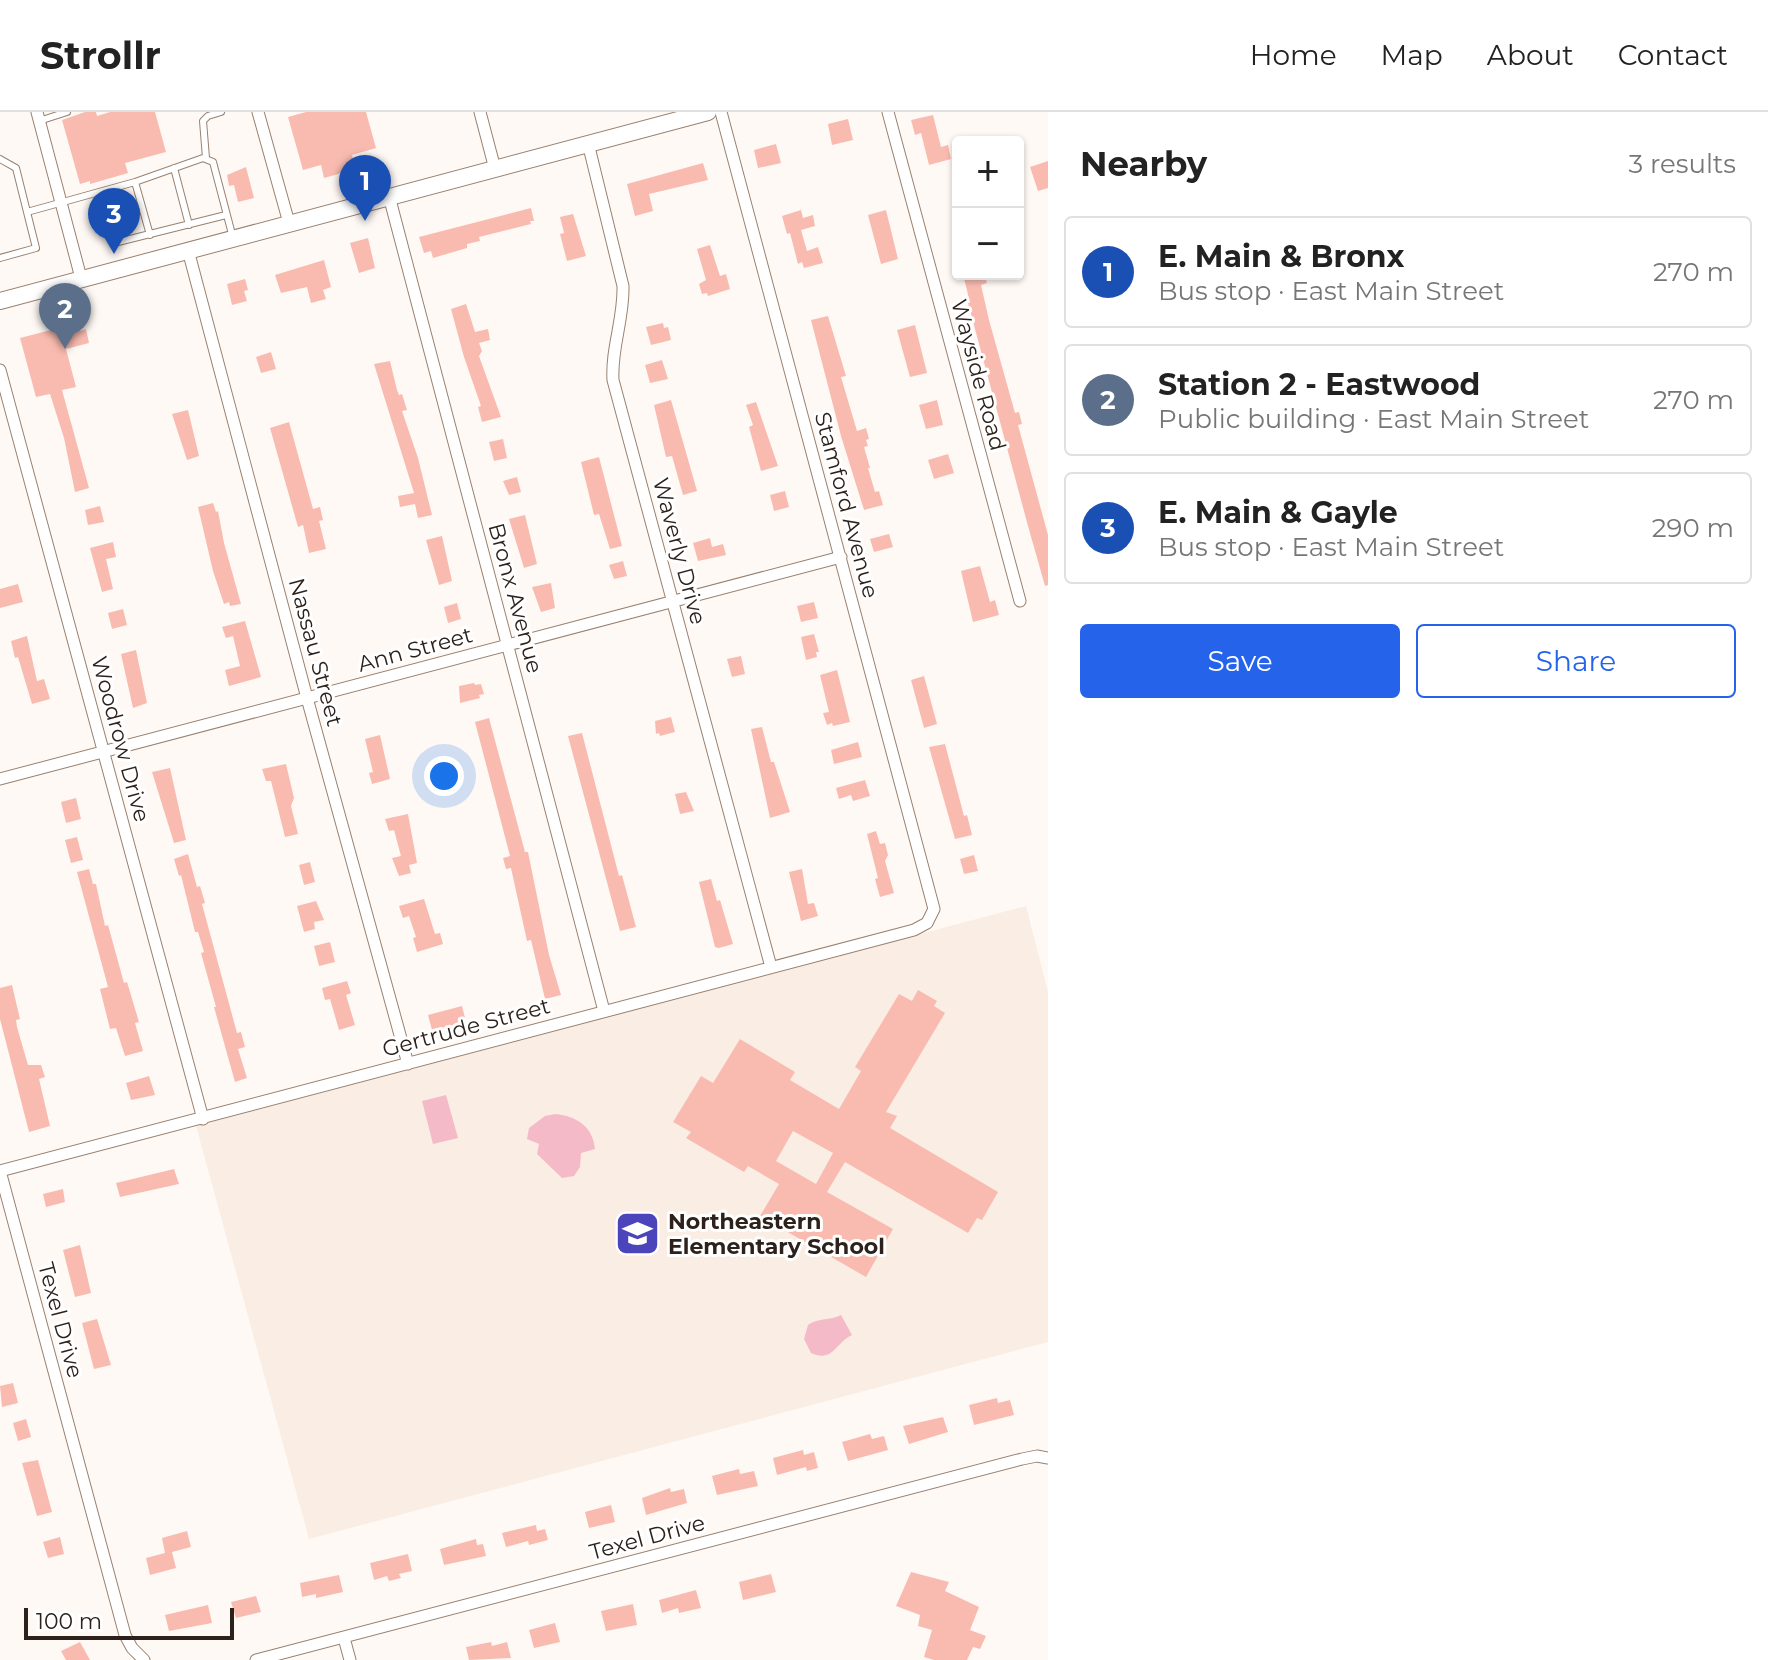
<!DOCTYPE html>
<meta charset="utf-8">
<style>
:root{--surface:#fff;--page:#f2f2f2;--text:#222;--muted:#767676;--line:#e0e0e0;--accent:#2563eb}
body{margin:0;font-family:Montserrat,sans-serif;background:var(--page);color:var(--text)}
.controls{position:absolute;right:24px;top:24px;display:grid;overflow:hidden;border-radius:8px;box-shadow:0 2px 6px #0004}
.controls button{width:72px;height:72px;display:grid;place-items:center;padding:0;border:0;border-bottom:2px solid var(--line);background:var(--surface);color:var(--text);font:40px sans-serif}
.scale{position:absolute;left:24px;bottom:20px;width:210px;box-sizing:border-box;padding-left:8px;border:4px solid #2c221b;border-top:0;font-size:22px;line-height:28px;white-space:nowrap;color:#2c221b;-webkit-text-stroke:6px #fff;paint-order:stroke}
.you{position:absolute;left:444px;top:664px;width:28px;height:28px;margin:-20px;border:6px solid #fff;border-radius:50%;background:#1a73e8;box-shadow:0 0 0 12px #1a73e833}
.badge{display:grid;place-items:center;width:52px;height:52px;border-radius:50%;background:var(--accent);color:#fff;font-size:26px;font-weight:700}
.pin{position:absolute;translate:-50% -66px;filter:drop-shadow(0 2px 4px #0008)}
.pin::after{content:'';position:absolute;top:42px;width:28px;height:24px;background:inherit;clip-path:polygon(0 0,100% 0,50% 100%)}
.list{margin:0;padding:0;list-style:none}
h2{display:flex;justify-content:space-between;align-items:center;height:104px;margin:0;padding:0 32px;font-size:34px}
h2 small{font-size:26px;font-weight:400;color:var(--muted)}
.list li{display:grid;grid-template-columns:52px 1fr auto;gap:24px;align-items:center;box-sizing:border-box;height:112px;margin:0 16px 16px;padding:0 16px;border:2px solid var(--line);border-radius:8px}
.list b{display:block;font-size:30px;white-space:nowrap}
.list p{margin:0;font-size:26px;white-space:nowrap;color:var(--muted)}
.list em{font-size:26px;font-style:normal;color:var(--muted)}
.actions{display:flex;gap:16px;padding:24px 32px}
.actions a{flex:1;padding:18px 0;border:2px solid var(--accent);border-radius:8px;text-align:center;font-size:28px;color:var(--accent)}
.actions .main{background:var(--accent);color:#fff}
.map{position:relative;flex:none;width:1048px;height:1548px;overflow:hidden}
header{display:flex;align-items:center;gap:48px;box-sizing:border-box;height:112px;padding:0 40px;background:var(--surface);border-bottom:2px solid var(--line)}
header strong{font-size:38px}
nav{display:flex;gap:44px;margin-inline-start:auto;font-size:28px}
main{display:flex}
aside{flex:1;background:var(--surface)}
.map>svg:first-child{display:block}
.built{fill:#faede3}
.green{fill:#f5bac8}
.building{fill:#f9bbb0;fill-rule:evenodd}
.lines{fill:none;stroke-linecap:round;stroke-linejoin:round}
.lane-casing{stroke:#99816f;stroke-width:8}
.street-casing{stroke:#99816f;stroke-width:13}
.secondary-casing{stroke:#99816f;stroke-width:18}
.lane{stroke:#fff;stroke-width:6}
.street{stroke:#fff;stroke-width:11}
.secondary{stroke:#fff;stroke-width:16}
.labels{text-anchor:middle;stroke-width:6;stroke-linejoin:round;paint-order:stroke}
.street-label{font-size:22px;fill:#2c221b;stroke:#fff}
.poi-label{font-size:22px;font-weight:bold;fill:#2c221b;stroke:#fff;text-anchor:start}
</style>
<header>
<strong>Strollr</strong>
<nav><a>Home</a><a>Map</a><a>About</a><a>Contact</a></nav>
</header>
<main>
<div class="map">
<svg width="1048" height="1548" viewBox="0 0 1048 1548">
<rect width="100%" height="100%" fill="#fff9f5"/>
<!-- built -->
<path class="built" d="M1026,794l22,86v350l-739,197 -113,-413z"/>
<!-- green -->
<path class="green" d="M446,983l12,43 -25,6 -11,-43z
M555,1002c22,2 38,13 40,35l-14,4 -1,14 -6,9 -12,2 -25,-24 2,-10 -12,-5 2,-11 16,-12z
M841,1203l11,20c-17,8 -19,28 -41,18l-7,-14 4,-14c11,-8 22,-4 33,-10z"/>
<!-- building -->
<path class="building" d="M85,0h11l1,4 13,-4h45l11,40 -41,11 3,10 -38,11v-3l-10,3 -18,-64z
M306,0h60l10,36 -24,7 4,14 -32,9 -3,-13 -18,5 -15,-53z
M933,3l8,32 7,-2 3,14 -22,6 -8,-32 -6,2 -4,-15z
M848,7l5,21 -21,5 -4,-21z
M776,32l5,19 -23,5 -4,-18z
M1048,49v27l-10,3 -8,-24z
M703,51l5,17 -59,14 4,17 -18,5 -8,-32z
M246,55l8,31 -16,4 -4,-17 -5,1 -2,-11z
M531,96l3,13h-4l1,3 -52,13 1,4 -13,3v4l-34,10 -2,-7 -7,2 -5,-16z
M801,98l2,8 10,-3 2,11 -14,4 6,21 11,-4 5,16 -19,5 -2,-6 -4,2 -8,-31 -3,1 -5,-18z
M886,98l12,49 -17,5 -13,-49z
M573,102l13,42 -19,5 -7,-27 4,-1 -4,-16z
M368,126l7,30 -16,5 -9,-30z
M710,133l10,31 6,-2 4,15 -22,7 -1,-3 -5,1 -3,-10 7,-4 -9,-31z
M324,148l7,27 -8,3 3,9 -15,4 -4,-16 -26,6 -6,-18z
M963,162h21l3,9 -6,2 8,35 26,93 4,-1 3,12 -4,1 30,110v50l-3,1 -17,-60 -60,-223h2z
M245,167l3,11 -4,1 3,10 -15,4 -5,-21z
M466,192l9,28 13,-3 2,11 -11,3 3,8 -3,5 22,61 -19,5 -4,-15 3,-1 -17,-49 -13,-48z
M828,204l18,60 -5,1 16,54 9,-3 3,11 -3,1 2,6 -4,1 6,21h-2l7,24 4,-1 4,14 -19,5 -23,-74 -30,-116z
M78,211l2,8 6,-2 3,14 -23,6 10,38 -14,3 27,98 -14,4 -11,-54 -14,-44 -14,3 -16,-59z
M663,211l1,5 4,-1 3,13 -20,5 -5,-18z
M915,213l12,48 -17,4 -13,-47z
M271,240l5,17 -15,4 -5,-16z
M662,248l6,19 -18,4 -5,-18z
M390,249l7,29 2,5 3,-1 5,16 -5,1 16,47 14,57 -14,3 -3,-14 -15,3 -2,-11 16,-3 -40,-129z
M671,288l26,91 -14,4 -11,-39 -6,1 -12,-52z
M937,288l6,25 -17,4 -7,-24z
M756,290l22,64 -17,5 -12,-44 4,-2 -7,-20z
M188,298l11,46 -12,4 -15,-46z
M289,310l24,87 7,-2 3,13 -4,1 7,28 -17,4 -6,-28 -5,2 -28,-99z
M503,327l4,19 -13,3 -5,-19z
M948,342l6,19 -20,6 -6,-19z
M599,345l23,89 -12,3 -11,-35 -5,1 -13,-53z
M517,365l4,15 -12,3 -6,-14z
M785,379l4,16 -15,4 -4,-16z
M213,391l3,9 2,-1 6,32 17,61 -11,2 -1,-4 -5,2 -11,-33 -15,-64z
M100,394l4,16 -16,3 -3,-15z
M525,403l12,49 -13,4 -15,-49z
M889,422l4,13 -19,5 -4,-13z
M442,424l10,45 -13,4 -13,-45z
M710,426l2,9 11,-3 3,11 -28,6 -5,-18z
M113,430l3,15 -10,2 7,30 -11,3 -12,-44z
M623,449l4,15 -13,3 -5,-14z
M980,454l10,36 5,-2 4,15 -26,7 -12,-51z
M551,471l4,25 -14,4 -9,-25z
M18,472l5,18 -23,6v-19z
M814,490l4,16 -17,4 -4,-16z
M457,491l4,16 -13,4 -4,-16z
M123,497l4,16 -15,4 -4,-16z
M245,509l16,56 -32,9 -4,-16 15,-4 -7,-30 -7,2 -4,-11z
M814,522l5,18h-3l1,5 -11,3 -5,-23z
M27,524l10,45 7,-2 6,20 -18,5 -14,-47 -3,1 -4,-17z
M136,538l11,53 -14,5 -12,-54z
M741,544l4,18 -13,3 -5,-18z
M837,558l13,52 -17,4 -1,-3 -5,2 -4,-12 6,-1 -9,-37z
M924,564l13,48 -13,4 -13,-48z
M474,571l1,2 6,-1 3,10 -5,1 1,3 -20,5 -1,-17z
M671,605l4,15 -15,4 -1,-3 -3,1 -1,-13z
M489,606l36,134h3l21,103 12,40 -16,4 -14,-59 -4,1 -16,-73 -5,1 -3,-11 7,-2 -35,-134z
M762,615l9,35h3l16,50 -20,6 -19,-89z
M582,621l37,143 3,-1 14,52 -16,4 -52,-195z
M380,623l10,44 -18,5 -3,-11 4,-1 -8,-33z
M858,630l4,15 -28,7 -3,-14z
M945,632l19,72 3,-1 5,20 -17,4 -26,-92z
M286,652l8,34 -3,8 7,28 -13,3 -14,-56h-5l-4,-12z
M170,656l16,72 -12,3 -22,-71z
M865,668l5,16 -17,5 -2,-6 -12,4 -3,-11z
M686,680l8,19 -14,3 -5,-20z
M76,686l5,21 -15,4 -5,-21z
M408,702l9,49 -8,2 2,8 -12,3 -7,-18 9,-2 -7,-26 -5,1 -4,-12z
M876,719l4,13 5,-1 3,12 -3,6 9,32 -14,4 -5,-18 3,-1 -11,-44z
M77,725l6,23 -12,3 -6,-23z
M188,742l9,33 3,-1 5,17 -3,1 35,129 4,-1 4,15 -7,2 9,29 -12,4 -21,-75h2l-15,-54 3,-1 -6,-20h-3l-14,-57 -2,1 -5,-17z
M974,743l4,16 -14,3 -4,-15z
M310,750l5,20 -11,3 -5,-20z
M89,757l4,15h3l9,42 3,-1 16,58 3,-1 12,40 -4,1 8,28 -18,5 -9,-28 -6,1 -10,-40 8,-2 -31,-115z
M802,757l6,35 6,-1 4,13 -17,5 -12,-49z
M711,767l6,22 3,-1 13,44 -14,4 -4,-1 -16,-65z
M424,787l11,35 5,-1 3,11 -26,8 -4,-14 3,-1 -7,-21 -6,2 -4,-12z
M316,789l8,19 -10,2 1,7 -11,3 -7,-26z
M330,830l5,20 -16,4 -5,-20z
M347,869l4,12 -5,2 9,30 -16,5 -9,-31 -5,1 -3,-12z
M12,873l8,34 -4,1 1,7 11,38h13l4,12 -6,2 11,47 -21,6 -29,-113v-31z
M918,878l19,11 -3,5 11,7 -59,99 11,4 -7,12 108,64 -16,28 -5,-2 -9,15 -123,-71 -18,30 66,37 -27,48 -106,-61 19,-32 -31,-18 -4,6 -58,-34 5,-6 -18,-10 28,-46 12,7 27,-44 55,33 -5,8 49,29 22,-38 -6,-4 44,-73 13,7zM793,1019l40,22 -17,31 -40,-23z
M462,894l3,12 -4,2 1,3 -30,7 -4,-15z
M149,964l6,19 -24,5 -5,-17z
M174,1057l5,15 -59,13 -4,-14z
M63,1077l2,13 -19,5 -3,-13z
M80,1133l11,48 -16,4 -12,-47z
M97,1207l14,46 -17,4 -12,-46z
M13,1271l5,20 -16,4 -2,-21z
M997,1286l1,5 12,-3 4,15 -40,10 -5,-20z
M943,1305l5,15 -39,12 -6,-18z
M26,1307l5,18 -13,4 -5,-18z
M870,1322l2,5 12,-3 4,14 -40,11 -6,-19z
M803,1338l1,5 10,-3 4,16 -11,3 -1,-4 -29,8 -4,-17z
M38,1348l14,52 -15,4 -15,-53z
M739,1357l1,5 14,-3 4,15 -41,9 -5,-19z
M670,1376l1,4 13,-3 3,14 -41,12 -4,-17z
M611,1393l4,17 -26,6 -4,-16z
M536,1413l1,6 8,-2 3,11 -19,5 -1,-4 -22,6 -4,-14z
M187,1419l4,16 -19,5 4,16 -26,7 -4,-17 19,-5 -3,-15z
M60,1425l4,17 -16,4 -5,-16z
M476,1427l1,6 6,-1 3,12 -42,9 -4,-16z
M408,1442l4,17 -13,3 2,4 -12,3 -2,-5 -13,4 -4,-17z
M911,1460l38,10 -4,9 34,16 -9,23 16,6 -6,13 -7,-2 -6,13h-33l-10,-3 8,-27 -14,-4 2,-11 -24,-9z
M771,1462l5,18 -33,8 -4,-18z
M339,1463l4,17 -27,6v-4l-14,3 -2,-14z
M696,1478l5,18 -22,5 -1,-5 -16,5 -3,-13z
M256,1484l5,16 -25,6 -5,-16z
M633,1492l4,21 -31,6 -5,-20z
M208,1493l4,18 -43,8 -4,-16z
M555,1511l5,19 -26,6 -5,-18z
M80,1530l10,18h-24l-5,-9z
M491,1530l1,4 15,-4 4,16 -42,2 -3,-13z"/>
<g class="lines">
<defs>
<path id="lane" d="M39,9l28,-9
M206,46l-3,-37 5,-5 13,-4
M0,47l16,9 11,44
M174,56l15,57
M135,70l15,53
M102,80l16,50 108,-27
M0,146l36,-10 -9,-36 108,-30 68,-24 10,4 20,76"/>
<path id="street" d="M37,0l44,166
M258,0l31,111
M480,0l15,57
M888,0l132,489
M588,31l35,143c1,33 -12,62 -10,94l158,587
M389,84l215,815
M188,138l119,448 101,366
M0,258l203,749
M0,667l841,-222
M0,1059l914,-241 13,-7 7,-14 -213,-797
M0,1059l125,464 7,13 12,12
M344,1526l6,22
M256,1548l766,-201 15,-3 11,2"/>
<path id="secondary" d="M0,189l708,-189"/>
</defs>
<!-- lane casing -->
<use href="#lane" class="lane-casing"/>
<!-- street casing -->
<use href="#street" class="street-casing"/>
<!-- secondary casing -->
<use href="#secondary" class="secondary-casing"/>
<!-- lane -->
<use href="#lane" class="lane"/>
<!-- street -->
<use href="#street" class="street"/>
<!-- secondary -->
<use href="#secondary" class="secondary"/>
</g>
<!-- icons -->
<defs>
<symbol id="school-square" viewBox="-11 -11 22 22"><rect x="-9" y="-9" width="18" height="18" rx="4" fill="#4b44ba" stroke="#fff"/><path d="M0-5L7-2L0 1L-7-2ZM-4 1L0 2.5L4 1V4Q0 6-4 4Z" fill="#fff"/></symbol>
</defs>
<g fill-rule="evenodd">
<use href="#school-square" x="612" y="1096" width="51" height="51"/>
</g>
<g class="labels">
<!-- street labels -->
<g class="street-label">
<text transform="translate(979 263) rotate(75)" y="8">Wayside Road</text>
<text transform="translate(847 393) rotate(75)" y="8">Stamford Avenue</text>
<text transform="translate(680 439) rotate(75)" y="8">Waverly Drive</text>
<text transform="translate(516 486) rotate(75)" y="8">Bronx Avenue</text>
<text transform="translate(415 537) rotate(-15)" y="8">Ann Street</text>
<text transform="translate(316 540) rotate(75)" y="8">Nassau Street</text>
<text transform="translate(121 627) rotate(75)" y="8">Woodrow Drive</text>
<text transform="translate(466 915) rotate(-15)" y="8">Gertrude Street</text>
<text transform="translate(61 1208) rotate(75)" y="8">Texel Drive</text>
<text transform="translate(647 1425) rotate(-15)" y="8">Texel Drive</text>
</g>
<!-- poi labels -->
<g class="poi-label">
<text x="668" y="1117">Northeastern<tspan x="668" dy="25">Elementary School</tspan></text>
</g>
</g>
</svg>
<div class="controls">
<button>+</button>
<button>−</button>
</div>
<div class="scale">100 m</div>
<div class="you"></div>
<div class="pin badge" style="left:365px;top:109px;background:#1a4fb4">1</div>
<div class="pin badge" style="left:65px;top:237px;background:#5c6f8a">2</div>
<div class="pin badge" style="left:114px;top:142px;background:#1a4fb4">3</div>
</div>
<aside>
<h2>Nearby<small>3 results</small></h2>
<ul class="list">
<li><span class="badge" style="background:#1a4fb4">1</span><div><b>E. Main &amp; Bronx</b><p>Bus stop · East Main Street</p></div><em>270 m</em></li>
<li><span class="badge" style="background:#5c6f8a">2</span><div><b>Station 2 - Eastwood</b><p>Public building · East Main Street</p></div><em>270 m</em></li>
<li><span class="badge" style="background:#1a4fb4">3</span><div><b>E. Main &amp; Gayle</b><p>Bus stop · East Main Street</p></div><em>290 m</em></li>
</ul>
<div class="actions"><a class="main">Save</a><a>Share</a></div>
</aside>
</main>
